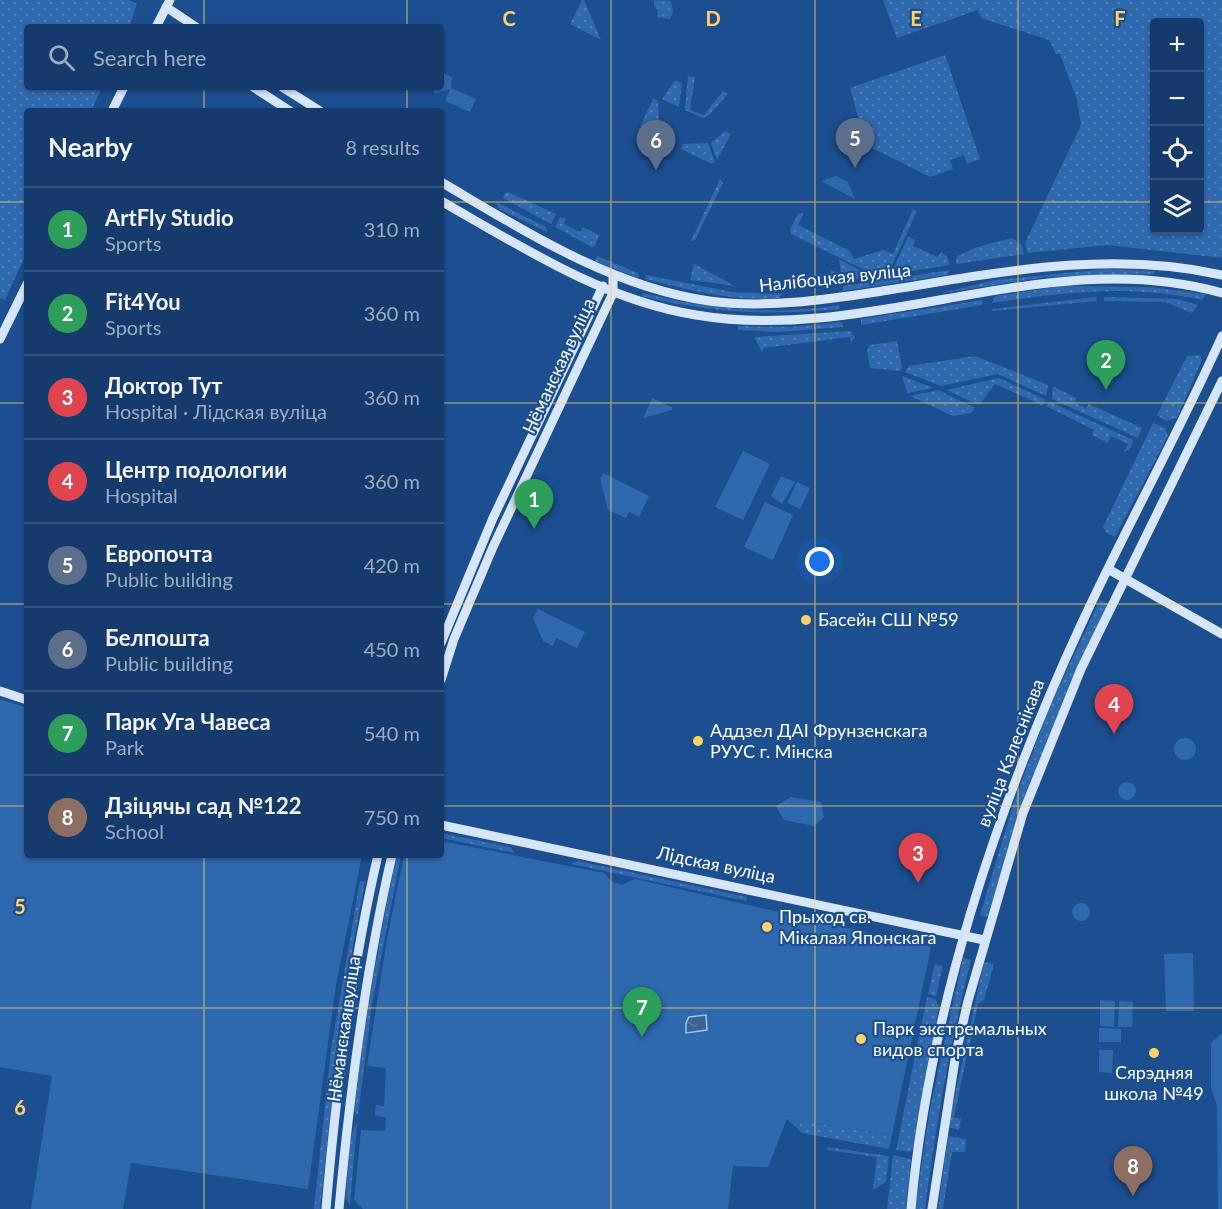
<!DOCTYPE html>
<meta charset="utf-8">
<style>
:root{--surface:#143b6b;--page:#214673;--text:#f1f3f6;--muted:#9dadc1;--line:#33557e;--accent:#8bbbb9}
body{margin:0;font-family:Lato,sans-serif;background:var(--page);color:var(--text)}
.controls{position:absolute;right:18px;top:18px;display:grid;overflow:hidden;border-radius:6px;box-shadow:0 2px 4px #0004}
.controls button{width:54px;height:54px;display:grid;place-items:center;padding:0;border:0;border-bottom:2px solid var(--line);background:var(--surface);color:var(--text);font:30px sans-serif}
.you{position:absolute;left:820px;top:562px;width:21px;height:21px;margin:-15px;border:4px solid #fff;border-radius:50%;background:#1a73e8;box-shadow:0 0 0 9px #1a73e833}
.badge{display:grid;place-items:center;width:39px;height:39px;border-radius:50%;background:var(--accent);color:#fff;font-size:20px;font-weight:700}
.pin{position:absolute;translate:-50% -50px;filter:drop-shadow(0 2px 3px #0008)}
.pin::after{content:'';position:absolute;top:32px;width:21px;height:18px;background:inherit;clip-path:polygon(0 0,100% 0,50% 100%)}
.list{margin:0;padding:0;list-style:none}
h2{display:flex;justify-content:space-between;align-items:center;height:78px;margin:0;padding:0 24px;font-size:26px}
h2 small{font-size:20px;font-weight:400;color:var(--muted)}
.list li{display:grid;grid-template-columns:39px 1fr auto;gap:18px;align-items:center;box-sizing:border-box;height:84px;padding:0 24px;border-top:2px solid var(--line)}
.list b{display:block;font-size:22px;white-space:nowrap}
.list p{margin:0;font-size:20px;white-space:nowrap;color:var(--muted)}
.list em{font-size:20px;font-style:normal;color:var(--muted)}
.icon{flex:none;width:33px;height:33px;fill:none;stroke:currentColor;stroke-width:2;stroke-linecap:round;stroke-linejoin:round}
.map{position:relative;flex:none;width:1222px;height:1209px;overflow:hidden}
.search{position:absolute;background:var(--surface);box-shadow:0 2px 4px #0004;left:24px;top:24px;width:420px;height:66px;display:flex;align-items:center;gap:15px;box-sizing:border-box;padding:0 21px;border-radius:6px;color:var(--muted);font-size:22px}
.panel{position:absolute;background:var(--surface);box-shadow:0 2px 4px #0004;left:24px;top:108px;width:420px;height:750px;border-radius:6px}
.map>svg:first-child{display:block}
.grass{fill:url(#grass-dots);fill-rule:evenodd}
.green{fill:#2e69ad}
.water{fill:url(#water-ripples);stroke:#9cc4f0;stroke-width:1.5}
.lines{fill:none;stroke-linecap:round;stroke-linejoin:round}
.secondary{stroke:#d6e6fa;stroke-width:9}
.grid{fill:none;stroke:#ffd166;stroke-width:1.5;stroke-opacity:0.55}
.poi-dot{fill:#ffd166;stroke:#1b4f8f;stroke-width:2}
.labels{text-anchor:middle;stroke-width:4.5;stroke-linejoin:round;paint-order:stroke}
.street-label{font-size:18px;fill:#fff;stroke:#1b4f8f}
.poi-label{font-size:18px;fill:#fff;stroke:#1b4f8f;text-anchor:start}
.grid-label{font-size:20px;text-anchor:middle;font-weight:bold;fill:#ffd166;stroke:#1b4f8f;stroke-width:4.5;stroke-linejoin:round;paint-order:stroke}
</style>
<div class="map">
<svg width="1222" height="1209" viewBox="0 0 1222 1209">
<defs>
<pattern id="grass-dots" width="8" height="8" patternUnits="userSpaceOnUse" patternTransform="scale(1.5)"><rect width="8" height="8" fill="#2e69ad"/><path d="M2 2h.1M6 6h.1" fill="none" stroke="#4d80b9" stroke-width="1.8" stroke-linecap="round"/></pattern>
<pattern id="water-ripples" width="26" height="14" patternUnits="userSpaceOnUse" patternTransform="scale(1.5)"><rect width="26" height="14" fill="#3c6290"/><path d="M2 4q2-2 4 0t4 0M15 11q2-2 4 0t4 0" fill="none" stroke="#597aa1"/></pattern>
</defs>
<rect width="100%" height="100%" fill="#1b4f8f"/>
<!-- grass -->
<path class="grass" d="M0,0h129l8,4 -8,23h-102v60h75l-11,24h-64v141l-22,48 -5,-2z
M582,0h2l17,40 -31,-16z
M654,0l17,1 2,11 -3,7 -13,-2 1,-7 -4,-4z
M883,0h339v258l-114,-13 -81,8 -2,-10 56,-118 -4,-25 -17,-46h-4l-7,-14 -68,-22 -3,-8 -81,28zM1154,22h46v208h-46z
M945,55l35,104 -13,5 -3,-9 -14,5 3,9 -23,8 -64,-32 -16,-57z
M688,76l7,1 -5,33 14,5 19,-24 5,3 -19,21 -6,3 -18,-8z
M675,80l7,3 -3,24 -17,-8z
M653,99l5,2 1,20 -19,6z
M725,131l6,3 -14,26 -6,-17z
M708,143l7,19 -3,2 -31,-15 2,-5z
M720,179l3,4 -28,57 -4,1z
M508,192l48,22 -5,10 -48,-26 2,-5z
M496,202l50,25 1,5 -48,-23z
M913,209l4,2 -29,63 -13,1 -84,-41 -1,-5 8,-15 6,-1 -6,12 52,26 4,8 29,-9 10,4z
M560,217l6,2 -2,5 16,8 3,-5 16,8 -4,11 -3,1 -37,-20z
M908,237l7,3 -2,6 25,11 3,-5 6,4 3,9 -59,9z
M1012,238l10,7 2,9 -68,10 1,-8 20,-9z
M597,256l41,17 1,2 -1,3 -43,-17z
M839,259l33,18 -30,3z
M694,264l41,22 -45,-6z
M1105,269l51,2 -3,3 -107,3 -109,17 58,-14z
M831,270l7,3 1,8 -49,6 -1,-10 41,-3z
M950,270l-3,5 -104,16v-5z
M646,275l86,17 50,2 -3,4c-45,4 -90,-8 -134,-19z
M1064,286l85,1 57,7 -4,6c-73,-16 -137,-8 -210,3l3,-7z
M642,293c66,16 130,23 197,12l1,4c-71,7 -129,4 -199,-13z
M1096,297l1,4 -105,10 1,-2z
M1104,297l74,2 20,6 -6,8 -26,-11 -62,-1z
M982,300v5l-121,20v-6z
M842,322l1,5 -65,5 -40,-2v-4l52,1z
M850,331l5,6 -4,6 -1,-6 -86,11 -2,4 -8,-15z
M897,341l5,26 -2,4 -30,-3 -3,-19 3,-4z
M1200,355l2,5 -25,58 -11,3 -9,-6 30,-59z
M975,356l73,29 -2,11 -48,-22 -57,12 -36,-14 4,-6z
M902,376l32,12 -27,5z
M999,378l47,22 -4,5 -47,-21 -16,21 -33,-15z
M1053,386l23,12 -1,5 11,5 3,-4 53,24 -4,10 -86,-39z
M938,390l37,18 -4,5 -18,3 -43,-20z
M1050,402l83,38 -3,9 -6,3 4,-8 -17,-8 -3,7 -16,-8 2,-5 -48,-24z
M1153,423l12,5 3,8 -53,101 -8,-4 -4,-6z
M1100,600l9,4 -95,230 -27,83 -7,-2 34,-113 35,-94z
M441,833l69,14 5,6 -74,-15z
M396,855h5l-29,149 -14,112 -4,-6 13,-101z
M578,861l169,36 -1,4 -175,-37z
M360,881h5l-22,119 -23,209h-6l17,-160z
M963,958l8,2c-21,82 -35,165 -46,249h-10l15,-100z
M984,962l10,2 -10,36 -6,4 -24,113 7,2 -2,11 -11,-3z
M935,964l8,2 -7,30 -8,-2z
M927,997l8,2 4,7 -25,143 -4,3 -14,-2z
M787,1119l105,16 -3,14 -87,-16z
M357,1124l-7,81 -4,-7c1,-14 2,-68 11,-74z
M948,1136l18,3 -1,13h-13l-9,57h-5z
M827,1147l62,9 -3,26 -13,8 4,-33 -50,-7z
M893,1155l18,4 -5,50h-19z"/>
<!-- green -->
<path class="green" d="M441,72l11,5 -1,11 25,11 -6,13 -25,-11 5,-12 -15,5 -2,-7h8z
M836,176l12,6 7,17 -34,-18z
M652,398l20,9v3l-29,8z
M743,451l27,13 -27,56 -28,-13z
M603,473l46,23 -10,21 -10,-5 -3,6 -18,-8 -8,-31z
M781,476l14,6 -13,22 -11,-8z
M797,482l13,6 -10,21 -13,-6z
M765,502l28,13 -20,45 -29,-13z
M538,609l47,23 -8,16 -21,-10 -3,8 -10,-5 -10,-23z
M0,699l27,9v147h335l-26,130 -28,204 -177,-26 -8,46h-92l21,-133 -52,-9z
M1174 749a11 11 0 1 1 22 0a11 11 0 1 1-22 0Z
M1118 791a9 9 0 1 1 18 0a9 9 0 1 1-18 0Z
M791,797l30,5 3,15 -10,9 -30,-6 -8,-14z
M441,841l163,32 7,8 11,4 13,-6 296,68 -39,188 -105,-16 -19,48 -35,-1 -5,43h-365l-9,-9 7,-70 24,1 1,-13 -11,-3 1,-10 8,1 2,-38 -19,-2 20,-127 17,-84h37z
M1072 912a9 9 0 1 1 18 0a9 9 0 1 1-18 0Z
M1193,953l1,58h-28l-2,-57z
M1100,1000l15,1 -1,26 -14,-1z
M1119,1001l14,1 -1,25h-14z
M1099,1028l22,1v13h-22z
M1222,1033v176h-4l-1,-103 -6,-18v-45z
M1099,1050h14l-1,23 -13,-1z"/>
<!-- water -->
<path class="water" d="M706,1015l1,15 -21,3v-10l3,-6z"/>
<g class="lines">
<!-- secondary -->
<path class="secondary" d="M166,7l30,20
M156,27l14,-27
M253,87l37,24
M282,87l38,24
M112,111l12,-24
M441,182c84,49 170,105 268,119 60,8 120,-2 180,-11 111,-18 221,-40 333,-15
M441,201c81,46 162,99 255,114 176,30 351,-72 526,-22
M0,339l27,-55
M1108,569l114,65
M441,643l52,-125 110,-232
M441,680l13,-41 39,-92 120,-254v-18
M0,691l27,9
M441,825l543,115
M326,1209c10,-118 25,-238 52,-354
M339,1209c11,-119 26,-237 53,-354
M911,1209c18,-198 86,-402 169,-582 45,-98 98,-192 142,-291
M932,1209l24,-156 12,-52 55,-188 58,-144 141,-288"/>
</g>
<!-- grid -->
<path class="grid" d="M204,0v27M407,0v27M611,0v1209M815,0v1209M1018,0v1209M204,87v24M407,87v24M0,202h27M441,202h713M1200,202h22M0,403h27M441,403h781M0,604h27M441,604h781M0,806h27M441,806h781M204,855v354M407,855v354M0,1008h1222"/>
<!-- markers -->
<g class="poi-dot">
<circle cx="806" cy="620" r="6"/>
<circle cx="698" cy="741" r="6"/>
<circle cx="767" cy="927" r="6"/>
<circle cx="861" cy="1039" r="6"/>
<circle cx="1154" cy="1053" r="6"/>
</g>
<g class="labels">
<!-- street labels -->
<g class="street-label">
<text transform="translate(835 278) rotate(-6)" y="6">Налібоцкая вуліца</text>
<text transform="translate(559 366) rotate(-65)" y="6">Нёманская вуліца</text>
<text transform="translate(1011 753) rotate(-69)" y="6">вуліца Калеснікава</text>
<text transform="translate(716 865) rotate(12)" y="6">Лідская вуліца</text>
<text transform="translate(344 1029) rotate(-82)" y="6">Нёманская вуліца</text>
</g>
<!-- poi labels -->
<g class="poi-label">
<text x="818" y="626">Басейн СШ №59</text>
<text x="710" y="737">Аддзел ДАІ Фрунзенскага<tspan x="710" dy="21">РУУС г. Мінска</tspan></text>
<text x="779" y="923">Прыход св.<tspan x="779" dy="21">Мікалая Японскага</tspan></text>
<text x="873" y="1035">Парк экстремальных<tspan x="873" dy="21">видов спорта</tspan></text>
<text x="1154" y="1079" text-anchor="middle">Сярэдняя<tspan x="1154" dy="21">школа №49</tspan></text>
</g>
</g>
<g class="grid-label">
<text x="509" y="26">C</text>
<text x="713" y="26">D</text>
<text x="916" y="26">E</text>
<text x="1120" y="26">F</text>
<text x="20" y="914">5</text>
<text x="20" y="1115">6</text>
</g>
</svg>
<div class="controls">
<button>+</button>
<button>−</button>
<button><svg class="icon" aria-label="locate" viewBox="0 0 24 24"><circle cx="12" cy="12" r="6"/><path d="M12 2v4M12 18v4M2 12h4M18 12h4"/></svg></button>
<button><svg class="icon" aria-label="layers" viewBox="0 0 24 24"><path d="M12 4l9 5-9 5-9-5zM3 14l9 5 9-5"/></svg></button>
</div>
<div class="you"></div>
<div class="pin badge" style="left:534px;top:529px;background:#2e9e5b">1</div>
<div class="pin badge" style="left:1106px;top:390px;background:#2e9e5b">2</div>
<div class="pin badge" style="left:918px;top:883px;background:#e0444e">3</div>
<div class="pin badge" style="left:1114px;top:734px;background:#e0444e">4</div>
<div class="pin badge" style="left:855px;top:168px;background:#5c6f8a">5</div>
<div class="pin badge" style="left:656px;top:170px;background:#5c6f8a">6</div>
<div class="pin badge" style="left:642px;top:1037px;background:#2e9e5b">7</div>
<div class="pin badge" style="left:1133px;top:1196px;background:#8d6e63">8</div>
<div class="search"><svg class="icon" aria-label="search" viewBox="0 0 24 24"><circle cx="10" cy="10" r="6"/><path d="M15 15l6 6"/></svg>Search here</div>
<section class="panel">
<h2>Nearby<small>8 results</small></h2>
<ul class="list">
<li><span class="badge" style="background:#2e9e5b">1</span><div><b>ArtFly Studio</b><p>Sports</p></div><em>310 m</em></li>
<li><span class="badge" style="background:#2e9e5b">2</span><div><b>Fit4You</b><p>Sports</p></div><em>360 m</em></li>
<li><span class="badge" style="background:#e0444e">3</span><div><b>Доктор Тут</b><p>Hospital · Лідская вуліца</p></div><em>360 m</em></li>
<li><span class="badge" style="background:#e0444e">4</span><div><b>Центр подологии</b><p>Hospital</p></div><em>360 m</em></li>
<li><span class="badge" style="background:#5c6f8a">5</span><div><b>Европочта</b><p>Public building</p></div><em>420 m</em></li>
<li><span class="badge" style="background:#5c6f8a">6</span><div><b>Белпошта</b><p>Public building</p></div><em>450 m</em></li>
<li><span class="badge" style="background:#2e9e5b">7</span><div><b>Парк Уга Чавеса</b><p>Park</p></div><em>540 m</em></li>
<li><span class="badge" style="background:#8d6e63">8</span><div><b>Дзіцячы сад №122</b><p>School</p></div><em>750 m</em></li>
</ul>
</section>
</div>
